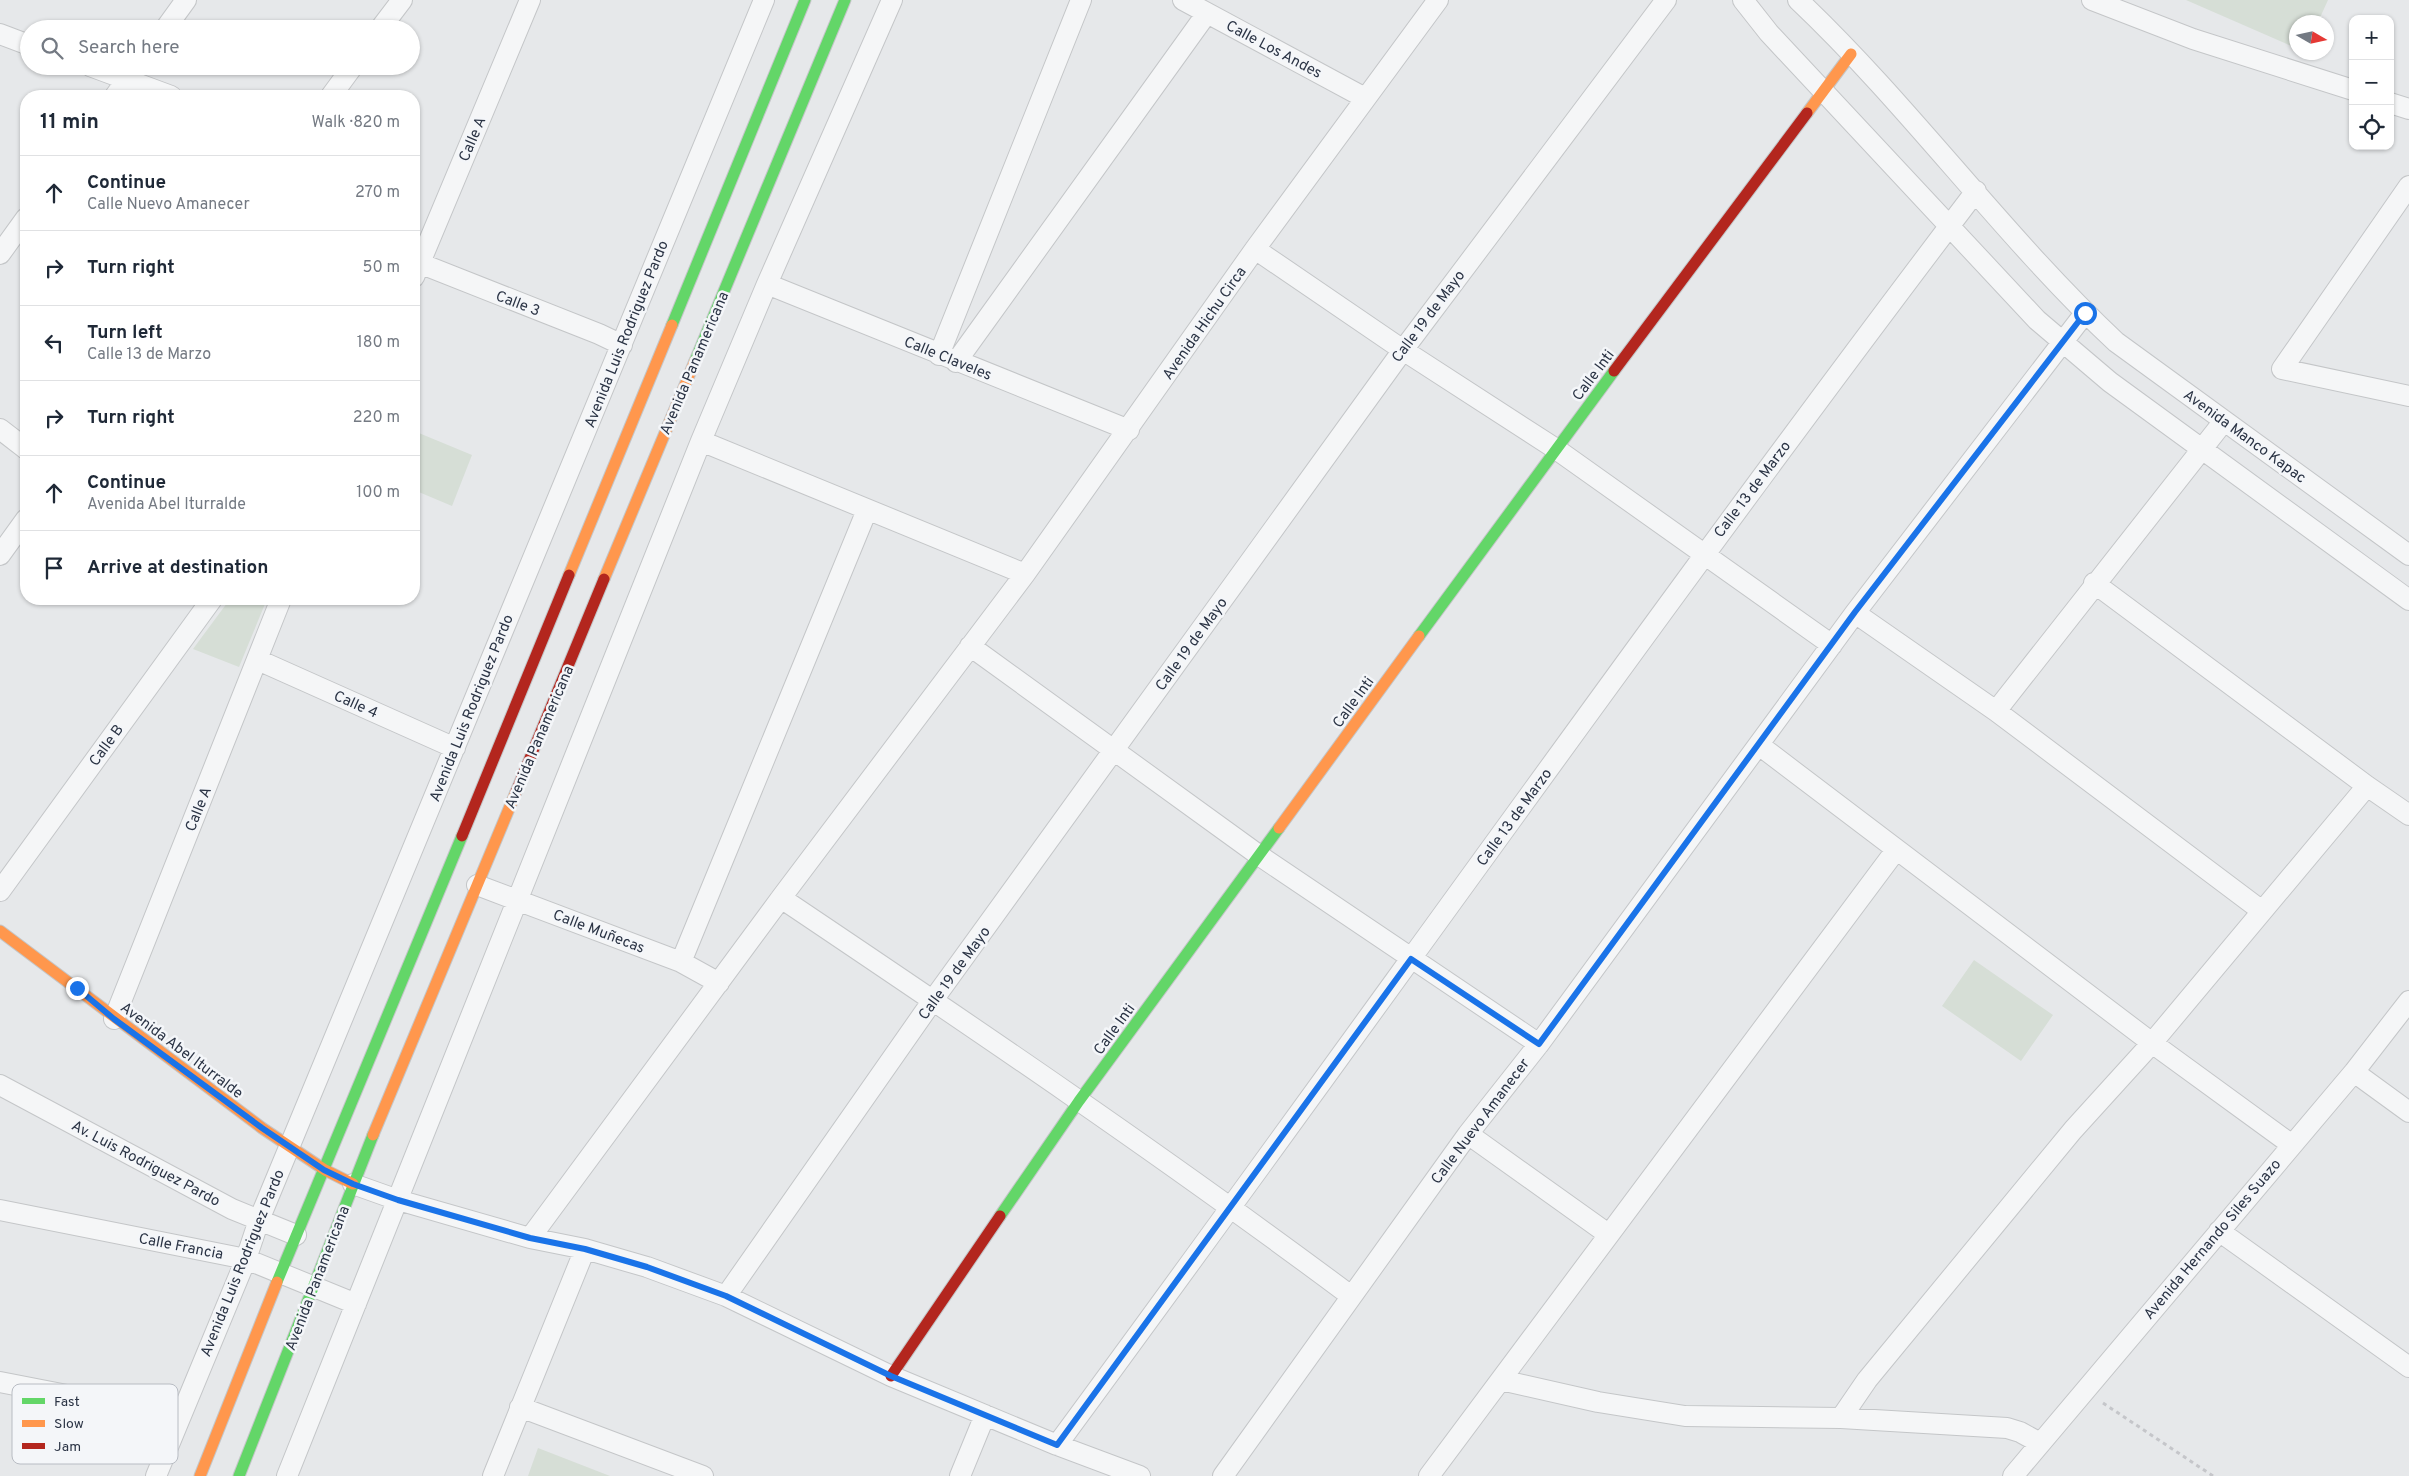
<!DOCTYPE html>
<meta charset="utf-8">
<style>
:root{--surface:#fff;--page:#f2f2f3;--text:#1f2937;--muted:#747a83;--line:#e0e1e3}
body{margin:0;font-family:Overpass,sans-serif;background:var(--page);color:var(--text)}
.controls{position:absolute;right:15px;top:15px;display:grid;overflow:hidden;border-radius:10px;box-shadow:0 1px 4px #0004}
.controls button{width:45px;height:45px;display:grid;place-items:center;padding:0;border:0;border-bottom:1px solid var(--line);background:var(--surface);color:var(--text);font:25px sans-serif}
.compass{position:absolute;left:2289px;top:15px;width:45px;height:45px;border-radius:50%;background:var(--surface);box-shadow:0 1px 4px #0004;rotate:99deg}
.stop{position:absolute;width:15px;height:15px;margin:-11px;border:4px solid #1a73e8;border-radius:50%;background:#fff}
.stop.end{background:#1a73e8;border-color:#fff;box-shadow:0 1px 5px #0008}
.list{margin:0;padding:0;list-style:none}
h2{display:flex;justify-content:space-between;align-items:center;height:65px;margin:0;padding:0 20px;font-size:21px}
h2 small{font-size:16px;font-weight:400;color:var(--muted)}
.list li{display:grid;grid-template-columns:32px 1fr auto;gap:15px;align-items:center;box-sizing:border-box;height:75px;padding:0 20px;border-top:1px solid var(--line)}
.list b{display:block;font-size:19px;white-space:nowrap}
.list p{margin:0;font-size:16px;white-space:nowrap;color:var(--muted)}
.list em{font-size:16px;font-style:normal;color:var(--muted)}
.icon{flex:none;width:28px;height:28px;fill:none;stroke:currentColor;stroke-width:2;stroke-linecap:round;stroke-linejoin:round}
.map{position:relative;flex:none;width:2409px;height:1476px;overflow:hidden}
.search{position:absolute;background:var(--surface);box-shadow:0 1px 4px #0004;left:20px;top:20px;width:400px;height:55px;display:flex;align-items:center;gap:12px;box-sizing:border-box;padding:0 18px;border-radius:28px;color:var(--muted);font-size:19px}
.panel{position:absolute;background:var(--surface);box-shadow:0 1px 4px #0004;left:20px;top:90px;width:400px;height:515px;border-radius:20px}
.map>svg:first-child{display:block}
.green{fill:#d6ded6}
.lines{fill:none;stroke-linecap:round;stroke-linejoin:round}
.street-casing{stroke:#c4c6c8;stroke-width:22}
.fast-casing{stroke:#c4c6c8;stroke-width:13}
.slow-casing{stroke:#c4c6c8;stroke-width:13}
.jam-casing{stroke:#c4c6c8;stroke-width:13}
.path{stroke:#c5c6ca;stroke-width:3;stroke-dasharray:4 4;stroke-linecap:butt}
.street{stroke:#f5f6f7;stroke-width:20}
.fast{stroke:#63d668;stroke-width:11}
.slow{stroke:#ff974d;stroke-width:11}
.jam{stroke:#b3261e;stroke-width:11}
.route{stroke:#1a73e8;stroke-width:6}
.labels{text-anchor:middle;stroke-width:5;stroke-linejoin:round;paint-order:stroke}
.street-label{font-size:15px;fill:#2b3445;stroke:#f4f6f9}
.key{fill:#f4f6f9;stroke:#b8bcc3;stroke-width:1}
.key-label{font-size:14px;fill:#2b3445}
</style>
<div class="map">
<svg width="2409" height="1476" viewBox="0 0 2409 1476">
<rect width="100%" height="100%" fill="#e6e8ea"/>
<!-- green -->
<path class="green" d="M2186,0h142l-10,22h-22v26z
M414,431l58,24 -20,51 -38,-16z
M230,599h37l-28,68 -46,-18z
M1974,960l79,55 -32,46 -79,-55z
M538,1448l72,28h-82z"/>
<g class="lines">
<defs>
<path id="street" d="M1183,0l182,98
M1743,0l26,33 268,287 73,62 299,218
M1798,0c113,107 204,235 318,342l293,213
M2092,0l101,39 160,51
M165,29l21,-29
M380,29l22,-29
M0,34l29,11
M90,66l81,30
M115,96l22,-30
M331,96l22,-30
M2390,103l19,6
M2409,186l-127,183 127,27
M1255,249l148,101 153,99 276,196
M0,254l26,-36
M414,261l185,73 23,11
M414,277l116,-277
M767,284l362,146
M939,355l142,-355
M956,362l251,-349
M0,429l26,20
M701,441l324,133
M0,555l26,-36
M2094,583l273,203 42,29
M1855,613l141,98 266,200
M970,646l290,210 279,188
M258,660l197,88
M1996,711l228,-290
M1759,745l393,298 140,102
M477,885l204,77 38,21
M0,891l212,-292
M781,898c192,129 384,259 570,398
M681,962l186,-452
M114,1019l167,-420
M2354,1072l55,40
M0,1085l232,124 64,26
M1468,1134l140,100
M353,1184l45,16 132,38 55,11 62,18 79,29 165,80 166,69 83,31
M0,1210l246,49 110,45
M2219,1231l190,136
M530,1238l251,-340 244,-324 230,-325 183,-249
M726,1296l207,-296 470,-650 263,-350
M1501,1380l97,22 87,14 156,2 166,10 13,4 20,11
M0,1382l180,35
M520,1407l183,69
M1841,1418l26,-38 206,-250 79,-87 215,-257
M1057,1445c307,-417 605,-841 919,-1254
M156,1476l90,-217 13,-39 505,-1220
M287,1476l414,-1035 66,-157 125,-284
M493,1476l92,-227
M960,1476l25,-61
M1223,1476l245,-342 71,-90 316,-431 230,-300
M1429,1476l467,-626
M2013,1476l341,-404 55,-71"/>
<path id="fast" d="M672,325l133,-325
M695,361l150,-361
M1419,636l195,-265
M1000,1216l79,-115 200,-273
M277,1282l185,-446
M239,1476l134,-341"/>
<path id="slow" d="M1807,113l44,-59
M569,575l103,-250
M604,579l91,-218
M1279,828l140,-192
M0,931l262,197 63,42 28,14
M373,1135l143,-343
M200,1476l77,-194"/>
<path id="jam" d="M1614,371l193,-258
M516,792l88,-213
M462,836l107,-261
M891,1376l109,-160"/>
</defs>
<!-- street casing -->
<use href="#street" class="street-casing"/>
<!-- fast casing -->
<use href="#fast" class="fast-casing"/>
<!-- slow casing -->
<use href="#slow" class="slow-casing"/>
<!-- jam casing -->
<use href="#jam" class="jam-casing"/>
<!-- path -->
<path class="path" d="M2103,1403l110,73"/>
<!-- street -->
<use href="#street" class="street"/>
<!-- fast -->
<use href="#fast" class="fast"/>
<!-- slow -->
<use href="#slow" class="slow"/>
<!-- jam -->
<use href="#jam" class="jam"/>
</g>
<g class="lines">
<!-- route -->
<path class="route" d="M77,988l37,31 148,109 62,42 29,14 45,16 132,38 55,11 62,18 79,29 165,80 166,69 354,-486 128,85 316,-432 230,-299"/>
</g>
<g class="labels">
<!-- street labels -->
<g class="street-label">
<text transform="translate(1274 49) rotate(28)" y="5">Calle Los Andes</text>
<text transform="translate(472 139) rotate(-67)" y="5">Calle A</text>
<text transform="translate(518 303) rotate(21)" y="5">Calle 3</text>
<text transform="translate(1428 316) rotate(-53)" y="5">Calle 19 de Mayo</text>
<text transform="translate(1204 323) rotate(-55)" y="5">Avenida Hichu Circa</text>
<text transform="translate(626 334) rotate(-68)" y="5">Avenida Luis Rodriguez Pardo</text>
<text transform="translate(948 358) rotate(22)" y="5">Calle Claveles</text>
<text transform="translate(694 363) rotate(-67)" y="5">Avenida Panamericana</text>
<text transform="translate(1593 375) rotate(-53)" y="5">Calle Inti</text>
<text transform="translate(2245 436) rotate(36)" y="5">Avenida Manco Kapac</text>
<text transform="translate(1752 489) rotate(-53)" y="5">Calle 13 de Marzo</text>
<text transform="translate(1191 644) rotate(-54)" y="5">Calle 19 de Mayo</text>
<text transform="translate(1353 702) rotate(-54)" y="5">Calle Inti</text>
<text transform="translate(356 704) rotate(24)" y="5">Calle 4</text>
<text transform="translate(471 708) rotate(-68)" y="5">Avenida Luis Rodriguez Pardo</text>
<text transform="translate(539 737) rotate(-67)" y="5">Avenida Panamericana</text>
<text transform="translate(106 745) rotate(-54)" y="5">Calle B</text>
<text transform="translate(198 809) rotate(-68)" y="5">Calle A</text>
<text transform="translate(1514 817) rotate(-54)" y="5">Calle 13 de Marzo</text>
<text transform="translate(599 931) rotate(21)" y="5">Calle Muñecas</text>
<text transform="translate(954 973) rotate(-54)" y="5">Calle 19 de Mayo</text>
<text transform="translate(1114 1029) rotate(-54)" y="5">Calle Inti</text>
<text transform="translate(182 1050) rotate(37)" y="5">Avenida Abel Iturralde</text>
<text transform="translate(1480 1121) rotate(-53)" y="5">Calle Nuevo Amanecer</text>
<text transform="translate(146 1163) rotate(28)" y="5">Av. Luis Rodriguez Pardo</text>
<text transform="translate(2212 1239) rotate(-50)" y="5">Avenida Hernando Siles Suazo</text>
<text transform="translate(181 1246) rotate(11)" y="5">Calle Francia</text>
<text transform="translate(242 1263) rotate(-68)" y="5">Avenida Luis Rodriguez Pardo</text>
<text transform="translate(317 1278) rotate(-69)" y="5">Avenida Panamericana</text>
</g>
</g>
<!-- legend -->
<rect x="12" y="1384" width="166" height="80" rx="8" class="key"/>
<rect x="22" y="1398" width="23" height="6" fill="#63d668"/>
<rect x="22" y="1420" width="23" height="7" fill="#ff974d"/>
<rect x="22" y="1443" width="23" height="6" fill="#b3261e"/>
<g class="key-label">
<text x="54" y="1406">Fast</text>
<text x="54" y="1428">Slow</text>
<text x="54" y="1451">Jam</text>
</g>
</svg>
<div class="controls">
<button>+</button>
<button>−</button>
<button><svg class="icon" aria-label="locate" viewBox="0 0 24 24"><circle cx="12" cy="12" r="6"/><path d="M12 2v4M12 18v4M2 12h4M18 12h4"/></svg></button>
</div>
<svg class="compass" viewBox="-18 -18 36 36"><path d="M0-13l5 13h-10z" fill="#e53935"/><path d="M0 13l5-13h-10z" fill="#747a83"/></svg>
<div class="stop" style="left:2085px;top:313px"></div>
<div class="stop end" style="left:77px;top:988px"></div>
<div class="search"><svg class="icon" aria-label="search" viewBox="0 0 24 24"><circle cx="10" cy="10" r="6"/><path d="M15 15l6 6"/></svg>Search here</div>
<section class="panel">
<h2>11 min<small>Walk · 820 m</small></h2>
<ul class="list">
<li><svg class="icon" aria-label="ahead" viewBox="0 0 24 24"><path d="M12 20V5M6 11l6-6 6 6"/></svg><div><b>Continue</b><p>Calle Nuevo Amanecer</p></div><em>270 m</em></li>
<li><svg class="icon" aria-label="right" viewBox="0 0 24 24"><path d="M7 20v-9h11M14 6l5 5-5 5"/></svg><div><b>Turn right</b></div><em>50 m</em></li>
<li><svg class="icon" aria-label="left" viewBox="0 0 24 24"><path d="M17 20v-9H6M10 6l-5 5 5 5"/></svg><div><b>Turn left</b><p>Calle 13 de Marzo</p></div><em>180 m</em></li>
<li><svg class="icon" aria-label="right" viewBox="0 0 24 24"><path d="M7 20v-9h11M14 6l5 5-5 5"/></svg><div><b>Turn right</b></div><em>220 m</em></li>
<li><svg class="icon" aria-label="ahead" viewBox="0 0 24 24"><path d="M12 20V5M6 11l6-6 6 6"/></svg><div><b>Continue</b><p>Avenida Abel Iturralde</p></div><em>100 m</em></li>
<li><svg class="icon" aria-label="arrive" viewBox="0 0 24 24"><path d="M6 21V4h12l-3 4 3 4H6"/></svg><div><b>Arrive at destination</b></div></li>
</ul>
</section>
</div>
